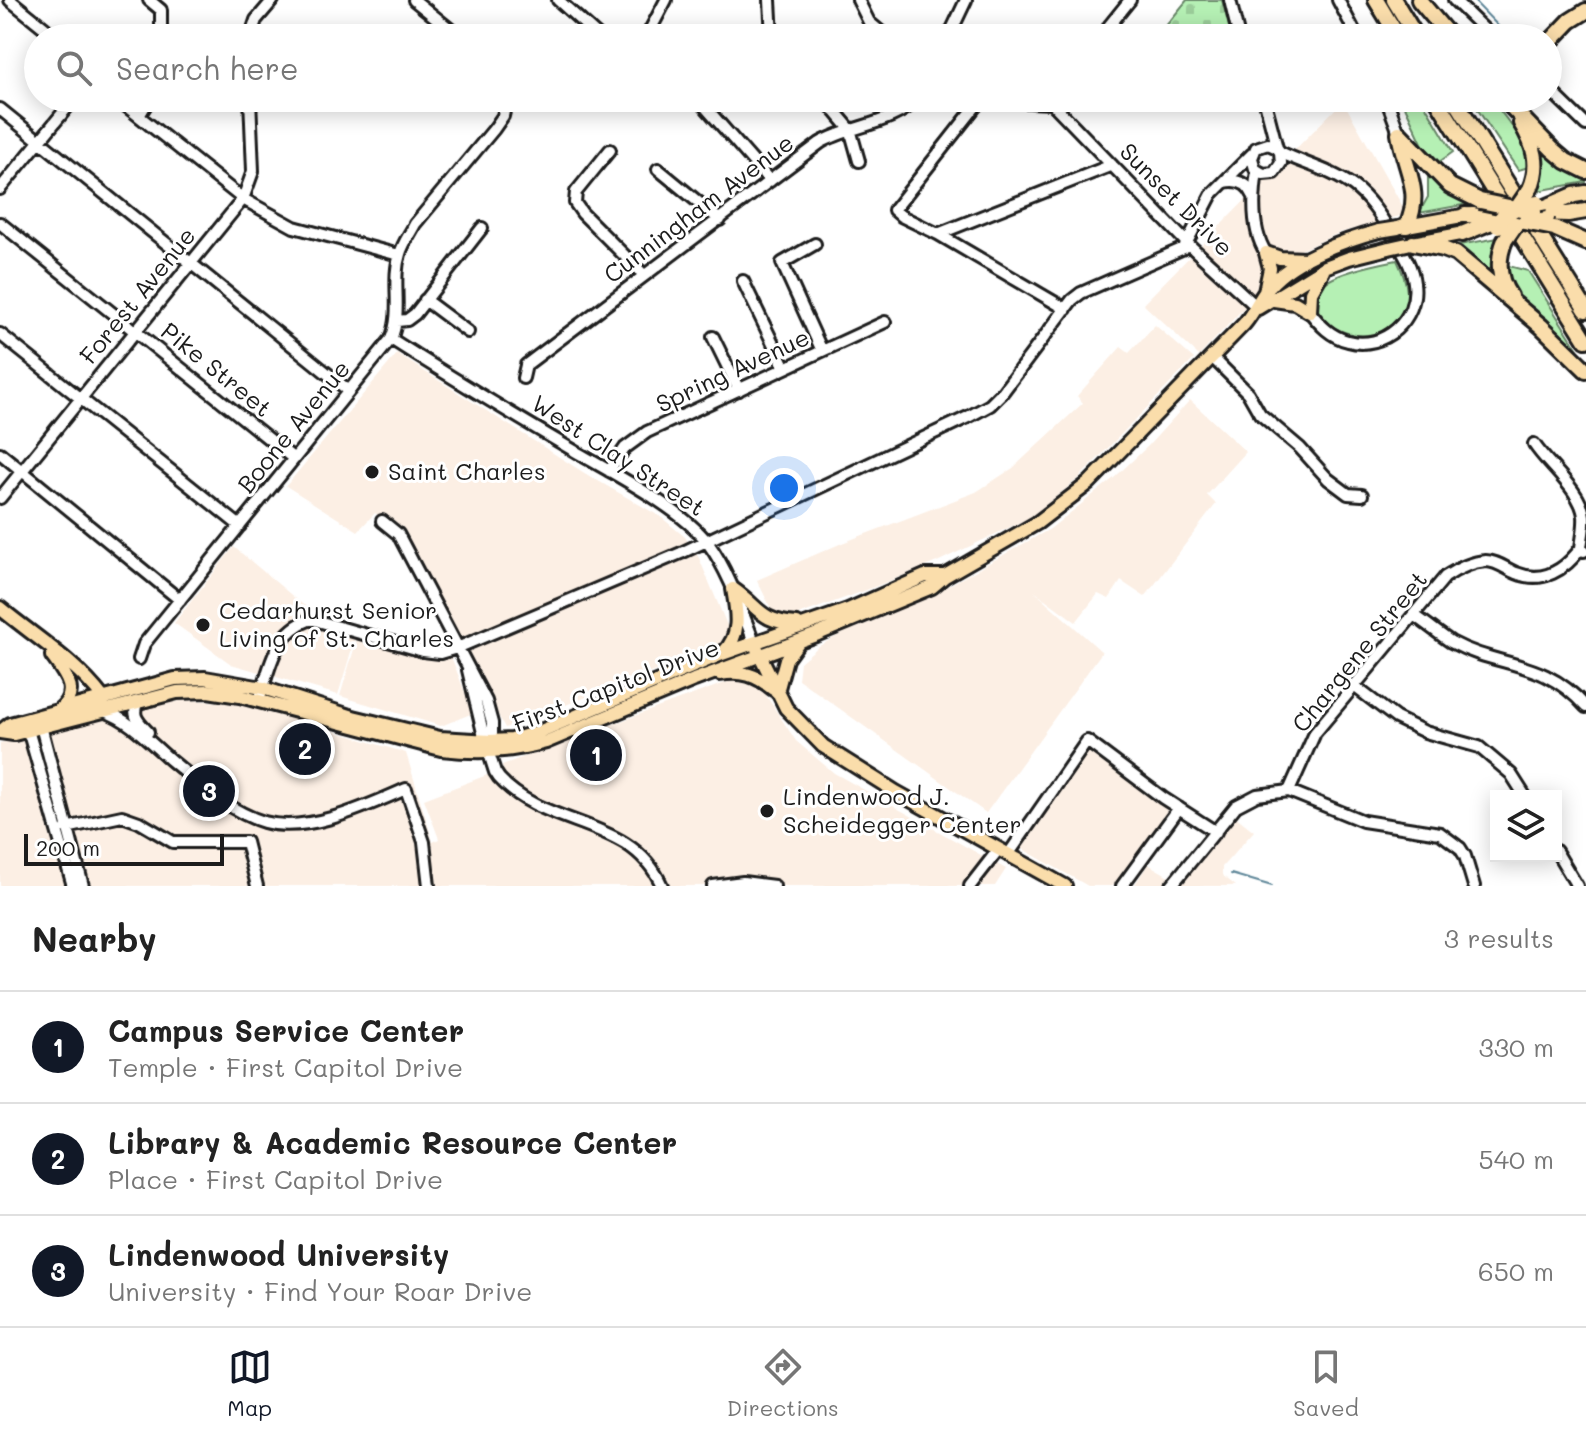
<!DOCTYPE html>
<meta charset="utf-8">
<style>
:root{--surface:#fff;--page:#f2f2f2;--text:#222;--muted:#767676;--line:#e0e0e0;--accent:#111827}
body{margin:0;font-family:Mali,sans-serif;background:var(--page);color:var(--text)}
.controls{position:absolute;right:24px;bottom:24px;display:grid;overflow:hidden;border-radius:0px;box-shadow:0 4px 20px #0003}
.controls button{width:72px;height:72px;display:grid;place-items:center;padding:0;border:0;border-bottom:2px solid var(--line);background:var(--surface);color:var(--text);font:40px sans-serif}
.scale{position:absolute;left:24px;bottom:20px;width:200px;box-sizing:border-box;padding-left:8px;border:4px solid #1c1c1c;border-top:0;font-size:22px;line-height:28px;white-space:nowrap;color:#1c1c1c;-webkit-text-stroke:6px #fff;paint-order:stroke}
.you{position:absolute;left:784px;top:488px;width:28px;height:28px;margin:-20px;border:6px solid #fff;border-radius:50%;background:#1a73e8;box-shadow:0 0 0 12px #1a73e833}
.badge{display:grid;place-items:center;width:52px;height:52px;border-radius:50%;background:var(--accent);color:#fff;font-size:26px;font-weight:700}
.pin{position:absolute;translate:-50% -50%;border:4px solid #fff;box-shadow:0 2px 8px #0006}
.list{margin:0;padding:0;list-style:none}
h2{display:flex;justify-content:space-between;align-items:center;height:104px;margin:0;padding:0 32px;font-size:34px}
h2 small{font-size:26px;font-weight:400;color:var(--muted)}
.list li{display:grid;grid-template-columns:52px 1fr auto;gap:24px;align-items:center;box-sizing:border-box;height:112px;padding:0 32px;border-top:2px solid var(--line)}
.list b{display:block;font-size:30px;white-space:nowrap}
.list p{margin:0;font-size:26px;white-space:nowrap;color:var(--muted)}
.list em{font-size:26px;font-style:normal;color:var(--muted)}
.icon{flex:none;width:44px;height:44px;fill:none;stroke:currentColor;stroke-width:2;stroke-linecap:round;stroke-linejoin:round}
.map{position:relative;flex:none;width:1586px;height:886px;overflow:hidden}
.search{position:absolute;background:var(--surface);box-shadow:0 4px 20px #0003;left:24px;right:24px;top:24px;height:88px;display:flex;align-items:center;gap:20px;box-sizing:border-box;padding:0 28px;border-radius:44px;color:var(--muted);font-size:30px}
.sheet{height:440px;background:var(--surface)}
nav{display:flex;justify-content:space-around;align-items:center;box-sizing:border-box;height:112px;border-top:2px solid var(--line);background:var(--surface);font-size:22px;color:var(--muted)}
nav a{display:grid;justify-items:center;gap:4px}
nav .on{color:var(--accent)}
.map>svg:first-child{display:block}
.built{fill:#fcefe4}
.grass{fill:#b5f0b4;stroke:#688668;stroke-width:2}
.cemetery{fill:url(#cemetery-stones);stroke:#688668;stroke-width:2}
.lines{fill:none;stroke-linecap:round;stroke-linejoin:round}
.stream{stroke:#60889a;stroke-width:2}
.minor-casing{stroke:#1c1c1c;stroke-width:16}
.major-casing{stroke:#1c1c1c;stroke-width:18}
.highway-casing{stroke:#1c1c1c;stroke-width:20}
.minor{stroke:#fff;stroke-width:10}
.major{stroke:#faddab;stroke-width:12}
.highway{stroke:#faddab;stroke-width:14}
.major-bridge-casing{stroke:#1c1c1c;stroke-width:18;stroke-linecap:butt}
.highway-bridge-casing{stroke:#1c1c1c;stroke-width:20;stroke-linecap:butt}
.major-bridge{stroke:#faddab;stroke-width:12}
.highway-bridge{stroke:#faddab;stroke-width:14}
.poi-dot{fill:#1c1c1c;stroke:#fff;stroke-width:3}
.labels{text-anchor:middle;stroke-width:6;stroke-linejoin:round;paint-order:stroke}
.street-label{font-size:24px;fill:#1c1c1c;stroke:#fff}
.poi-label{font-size:24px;fill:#1c1c1c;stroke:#fff;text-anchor:start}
</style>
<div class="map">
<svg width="1586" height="886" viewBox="0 0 1586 886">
<defs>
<pattern id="cemetery-stones" width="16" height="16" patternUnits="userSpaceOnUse" patternTransform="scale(2)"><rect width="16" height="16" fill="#b5f0b4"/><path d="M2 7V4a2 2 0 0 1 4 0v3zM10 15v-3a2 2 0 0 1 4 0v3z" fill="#9bcd9a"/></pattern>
</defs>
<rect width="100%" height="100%" fill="#fff"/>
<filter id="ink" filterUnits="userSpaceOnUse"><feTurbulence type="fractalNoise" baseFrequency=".0125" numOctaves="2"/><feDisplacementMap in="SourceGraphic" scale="16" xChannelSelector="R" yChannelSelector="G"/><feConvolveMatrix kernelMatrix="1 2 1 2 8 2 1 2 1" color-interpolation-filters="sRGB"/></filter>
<g filter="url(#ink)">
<!-- built -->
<path class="built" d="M1343,101l64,113 -68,19 -43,19 -97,104 -56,-52z
M1155,325l39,34 -115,119 -48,39 -94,45 -73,29 -66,24h-24l-17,-35 85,-37 134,-51 37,-24 70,-65 -6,-7 44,-49 8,6z
M397,354l189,120 75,43 24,20 14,21 30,72 -8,14 -13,7 -203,77 -104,-198 -26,-17 -17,18 -72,-45z
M1190,400l56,52 -39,43 9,9 -71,93 -24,-16 -12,18 -11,-5 -22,28 -42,-31 68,61 -116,161 -188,-134 2,-17 19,-16 53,-29 74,-30 104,-58 64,-51 34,-32z
M234,547l68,57 54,31 -18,60 -107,-31 -57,-41z
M358,636l92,18 23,59 -32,13 -101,-30z
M741,677l24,17 31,47 38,32 172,96 -11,17h-995v-143l165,-40 23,-3 54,3 164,50 27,89 6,-3 -15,-40 79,-30 -1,-4z
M1089,748l78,60 -1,9 -53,69h-25l-67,-38z
M1235,816l19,15 -32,36v8l14,11h-102l14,-22 31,18z"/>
<!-- grass -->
<path class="grass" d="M1401,98h20l32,54 -18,13 -13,-22z
M1470,98h20l34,44 5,25 -11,3z
M1539,144l47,34v4l-49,9 5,-33z
M1428,176l22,18 18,10 -49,9 9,-16z
M1498,238l-5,19 2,26 -42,-37z
M1397,260c10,21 17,42 -2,62 -33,36 -103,-9 -74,-36 15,-14 56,-22 76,-26z
M1505,265l23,6 58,91 -71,-67 -4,-7z"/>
<!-- cemetery -->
<path class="cemetery" d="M1187,0h35l10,38h-76z"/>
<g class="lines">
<!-- stream -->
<path class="stream" d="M1473,0l30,31 15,7
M1231,874l41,12"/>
<defs>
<path id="minor" d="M10,0l47,38
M149,0l12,10v28
M414,0l47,38
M558,0l42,38
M770,0l2,38
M858,0l11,22 19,16
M1230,0l9,38
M1338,0l20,38
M1454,0l39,38
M1109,26l21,-26
M250,38l6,-18 17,-20
M646,38l20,-38
M948,38l18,-38
M1548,88l38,37
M116,98l127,101 51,28 105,28
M824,98l26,31 9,32
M1264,98l13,50 3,4c24,12 51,18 73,34 16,12 27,29 38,47 9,15 21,31 23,50 5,36 -30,68 -66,58 -17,-4 -28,-16 -38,-29
M1386,98l13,35
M701,102l69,79
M0,109l349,282
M139,116l11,-18
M1277,148l-9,-4 -12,4 -4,10 3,11 8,5 11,-1 7,-10 -1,-11
M610,150l-34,42 -1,11 7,10 62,62
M658,169l62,51
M1257,171c-4,26 -6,59 9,82
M1224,182c13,-3 24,1 29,13
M0,189l75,-91
M0,223l294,236
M938,234l174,-69
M815,244l-33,19 40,88
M743,281l42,87
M425,300l43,32
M1066,309l-128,-75 -37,-18 -7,-6 85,-108 9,-2 64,3 135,140 71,65
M397,321l10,-1 8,-6 67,-86
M0,334l240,192
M713,337l26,53
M391,339c61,39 124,77 187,114 38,22 104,56 130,90 21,29 33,66 46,99
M1212,357l36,36 12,21 40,34 28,31 20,15 14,1
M523,378l3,-13 294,-222c31,-18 73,-18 98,-45
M1534,444c14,22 47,46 50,72 1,10 -2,22 -3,32l3,3
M0,453l180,147
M609,471l16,-23 22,-16 238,-110
M0,498l243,-299 10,-28 -3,-73
M382,521l16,13 88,167 6,22v24
M1415,616c12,8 24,18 36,26 50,27 92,16 135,65
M139,659l5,-15 247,-305c12,-28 0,-58 9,-85 3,-11 10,-20 15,-30l79,-95 9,-13 4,-18
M468,670l17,71 10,31 4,6c47,52 133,38 163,108
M1354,686l42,32 29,14 54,15 32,27 14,22
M138,701c-7,15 0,20 10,31
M259,701c11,-34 15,-69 52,-82l112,32 17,2 17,-5 224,-95 287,-136 22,-12 12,-12 70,-93 9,-7 103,-45 28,-54 40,-40
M104,711c28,10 46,32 69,51 27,22 57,50 91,60 44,12 103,-16 142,-33l18,53 5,44
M41,726l42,160
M28,730l45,156
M1289,791l74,30 77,12 20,15 5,8 9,30
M66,828l56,-12 17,6 34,20h73l11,44
M1556,851l21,35
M1008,855l79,-114 76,57 53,34
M713,886l30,-4 31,4
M970,886l28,-36
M1122,886l57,-78
M1171,886l65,-80 21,-11 32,-4 26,-58 130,-156c12,-8 26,-15 41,-16 11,0 20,8 30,12 27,11 49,-3 65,-25"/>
<path id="major" d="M1401,227l72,-13
M1418,242l52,-10
M1266,253l14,5 26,1
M1265,292l5,-24 -4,-15
M1274,300l21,3 15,9
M1258,308l67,-41 24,-9 40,-10
M1310,312l1,-20 12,-21
M733,589c28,19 25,32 64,35
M0,608c35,29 75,53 103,90v4
M757,649l29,59 37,38 73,46 169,94
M723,653c19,-18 14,-41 10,-64
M52,656c13,18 29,36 7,54
M720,674c22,-4 37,1 53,15
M777,692l9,-33 13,-18
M0,732l14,2 163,-42 31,-1 32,5 201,53c37,4 69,3 105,-7l148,-62 124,-46 114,-47 13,-11 92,-53 52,-40 155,-159c10,-12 13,-21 21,-32 21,-31 79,-52 114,-61
M0,732l10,-8 165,-45 30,-1 58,10 90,29 87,21 50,3 22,-1 29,-9 181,-77 126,-44 77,-34h20"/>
<path id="highway" d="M1376,0l23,38
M1394,0l23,38
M1419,0l32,38
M1548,44l22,-23 16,-10
M1436,98l150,242
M1454,98l132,212
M1503,98l49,51 14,12 20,10
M1521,123c13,22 20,41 9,66
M1399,133l51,53 30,15
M1399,134c6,37 24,56 8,92
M1534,212l40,-17 12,-2
M1539,213l29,1 18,-3
M1465,215l31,2
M1554,228l32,14
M1462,234l39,-16
M1505,240c-8,19 -7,39 5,56
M1413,243l30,6 13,5 85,72 45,44"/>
</defs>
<!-- minor casing -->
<use href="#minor" class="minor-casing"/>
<!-- major casing -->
<use href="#major" class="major-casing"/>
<!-- highway casing -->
<use href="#highway" class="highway-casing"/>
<!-- minor -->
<use href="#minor" class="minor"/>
<!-- major -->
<use href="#major" class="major"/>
<!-- highway -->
<use href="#highway" class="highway"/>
<defs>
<path id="major-bridge" d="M1519,205l19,-3
M1527,222l21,-4
M1497,227l19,-3
M1379,231l19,-3
M1389,248l18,-4"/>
<path id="highway-bridge" d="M1480,201l29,6
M1519,205l11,-16
M1501,218l15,-10 18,4
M1524,222l30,6
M1505,240l11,-16"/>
</defs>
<!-- major-bridge casing -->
<use href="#major-bridge" class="major-bridge-casing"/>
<!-- highway-bridge casing -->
<use href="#highway-bridge" class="highway-bridge-casing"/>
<!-- major-bridge -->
<use href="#major-bridge" class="major-bridge"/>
<!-- highway-bridge -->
<use href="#highway-bridge" class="highway-bridge"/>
</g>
</g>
<!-- markers -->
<g class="poi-dot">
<circle cx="372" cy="472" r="8"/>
<circle cx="203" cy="625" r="8"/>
<circle cx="767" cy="811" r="8"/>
</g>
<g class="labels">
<!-- street labels -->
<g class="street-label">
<text transform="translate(1176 200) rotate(45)" y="8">Sunset Drive</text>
<text transform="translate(699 209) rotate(-37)" y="8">Cunningham Avenue</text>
<text transform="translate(138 296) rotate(-51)" y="8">Forest Avenue</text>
<text transform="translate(216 370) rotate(39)" y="8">Pike Street</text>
<text transform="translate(733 371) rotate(-25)" y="8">Spring Avenue</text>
<text transform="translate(294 427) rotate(-51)" y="8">Boone Avenue</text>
<text transform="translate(618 456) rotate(33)" y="8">West Clay Street</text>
<text transform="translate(1360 652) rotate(-51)" y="8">Chargene Street</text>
<text transform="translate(616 686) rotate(-21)" y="8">First Capitol Drive</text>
</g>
<!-- poi labels -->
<g class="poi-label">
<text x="388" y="480">Saint Charles</text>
<text x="219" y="619">Cedarhurst Senior<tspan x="219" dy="28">Living of St. Charles</tspan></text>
<text x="783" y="805">Lindenwood J.<tspan x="783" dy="28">Scheidegger Center</tspan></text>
</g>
</g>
</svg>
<div class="controls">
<button><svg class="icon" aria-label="layers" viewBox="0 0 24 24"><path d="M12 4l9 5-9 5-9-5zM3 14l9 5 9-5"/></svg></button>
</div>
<div class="scale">200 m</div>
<div class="you"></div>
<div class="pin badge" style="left:596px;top:755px">1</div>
<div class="pin badge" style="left:305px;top:749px">2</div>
<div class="pin badge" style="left:209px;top:791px">3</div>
<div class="search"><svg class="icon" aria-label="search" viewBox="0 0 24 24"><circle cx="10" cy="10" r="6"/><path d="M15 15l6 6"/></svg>Search here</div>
</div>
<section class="sheet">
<h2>Nearby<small>3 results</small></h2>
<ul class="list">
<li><span class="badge">1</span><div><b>Campus Service Center</b><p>Temple · First Capitol Drive</p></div><em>330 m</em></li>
<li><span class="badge">2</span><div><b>Library &amp; Academic Resource Center</b><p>Place · First Capitol Drive</p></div><em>540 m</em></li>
<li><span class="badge">3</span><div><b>Lindenwood University</b><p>University · Find Your Roar Drive</p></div><em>650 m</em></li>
</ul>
</section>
<nav>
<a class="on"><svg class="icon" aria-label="map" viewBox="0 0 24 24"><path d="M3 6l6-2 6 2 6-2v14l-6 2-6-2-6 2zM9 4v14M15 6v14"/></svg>Map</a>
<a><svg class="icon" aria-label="directions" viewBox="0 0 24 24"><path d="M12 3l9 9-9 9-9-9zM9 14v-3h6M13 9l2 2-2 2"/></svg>Directions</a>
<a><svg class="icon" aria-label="saved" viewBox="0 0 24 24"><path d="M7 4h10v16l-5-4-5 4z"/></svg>Saved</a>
</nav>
